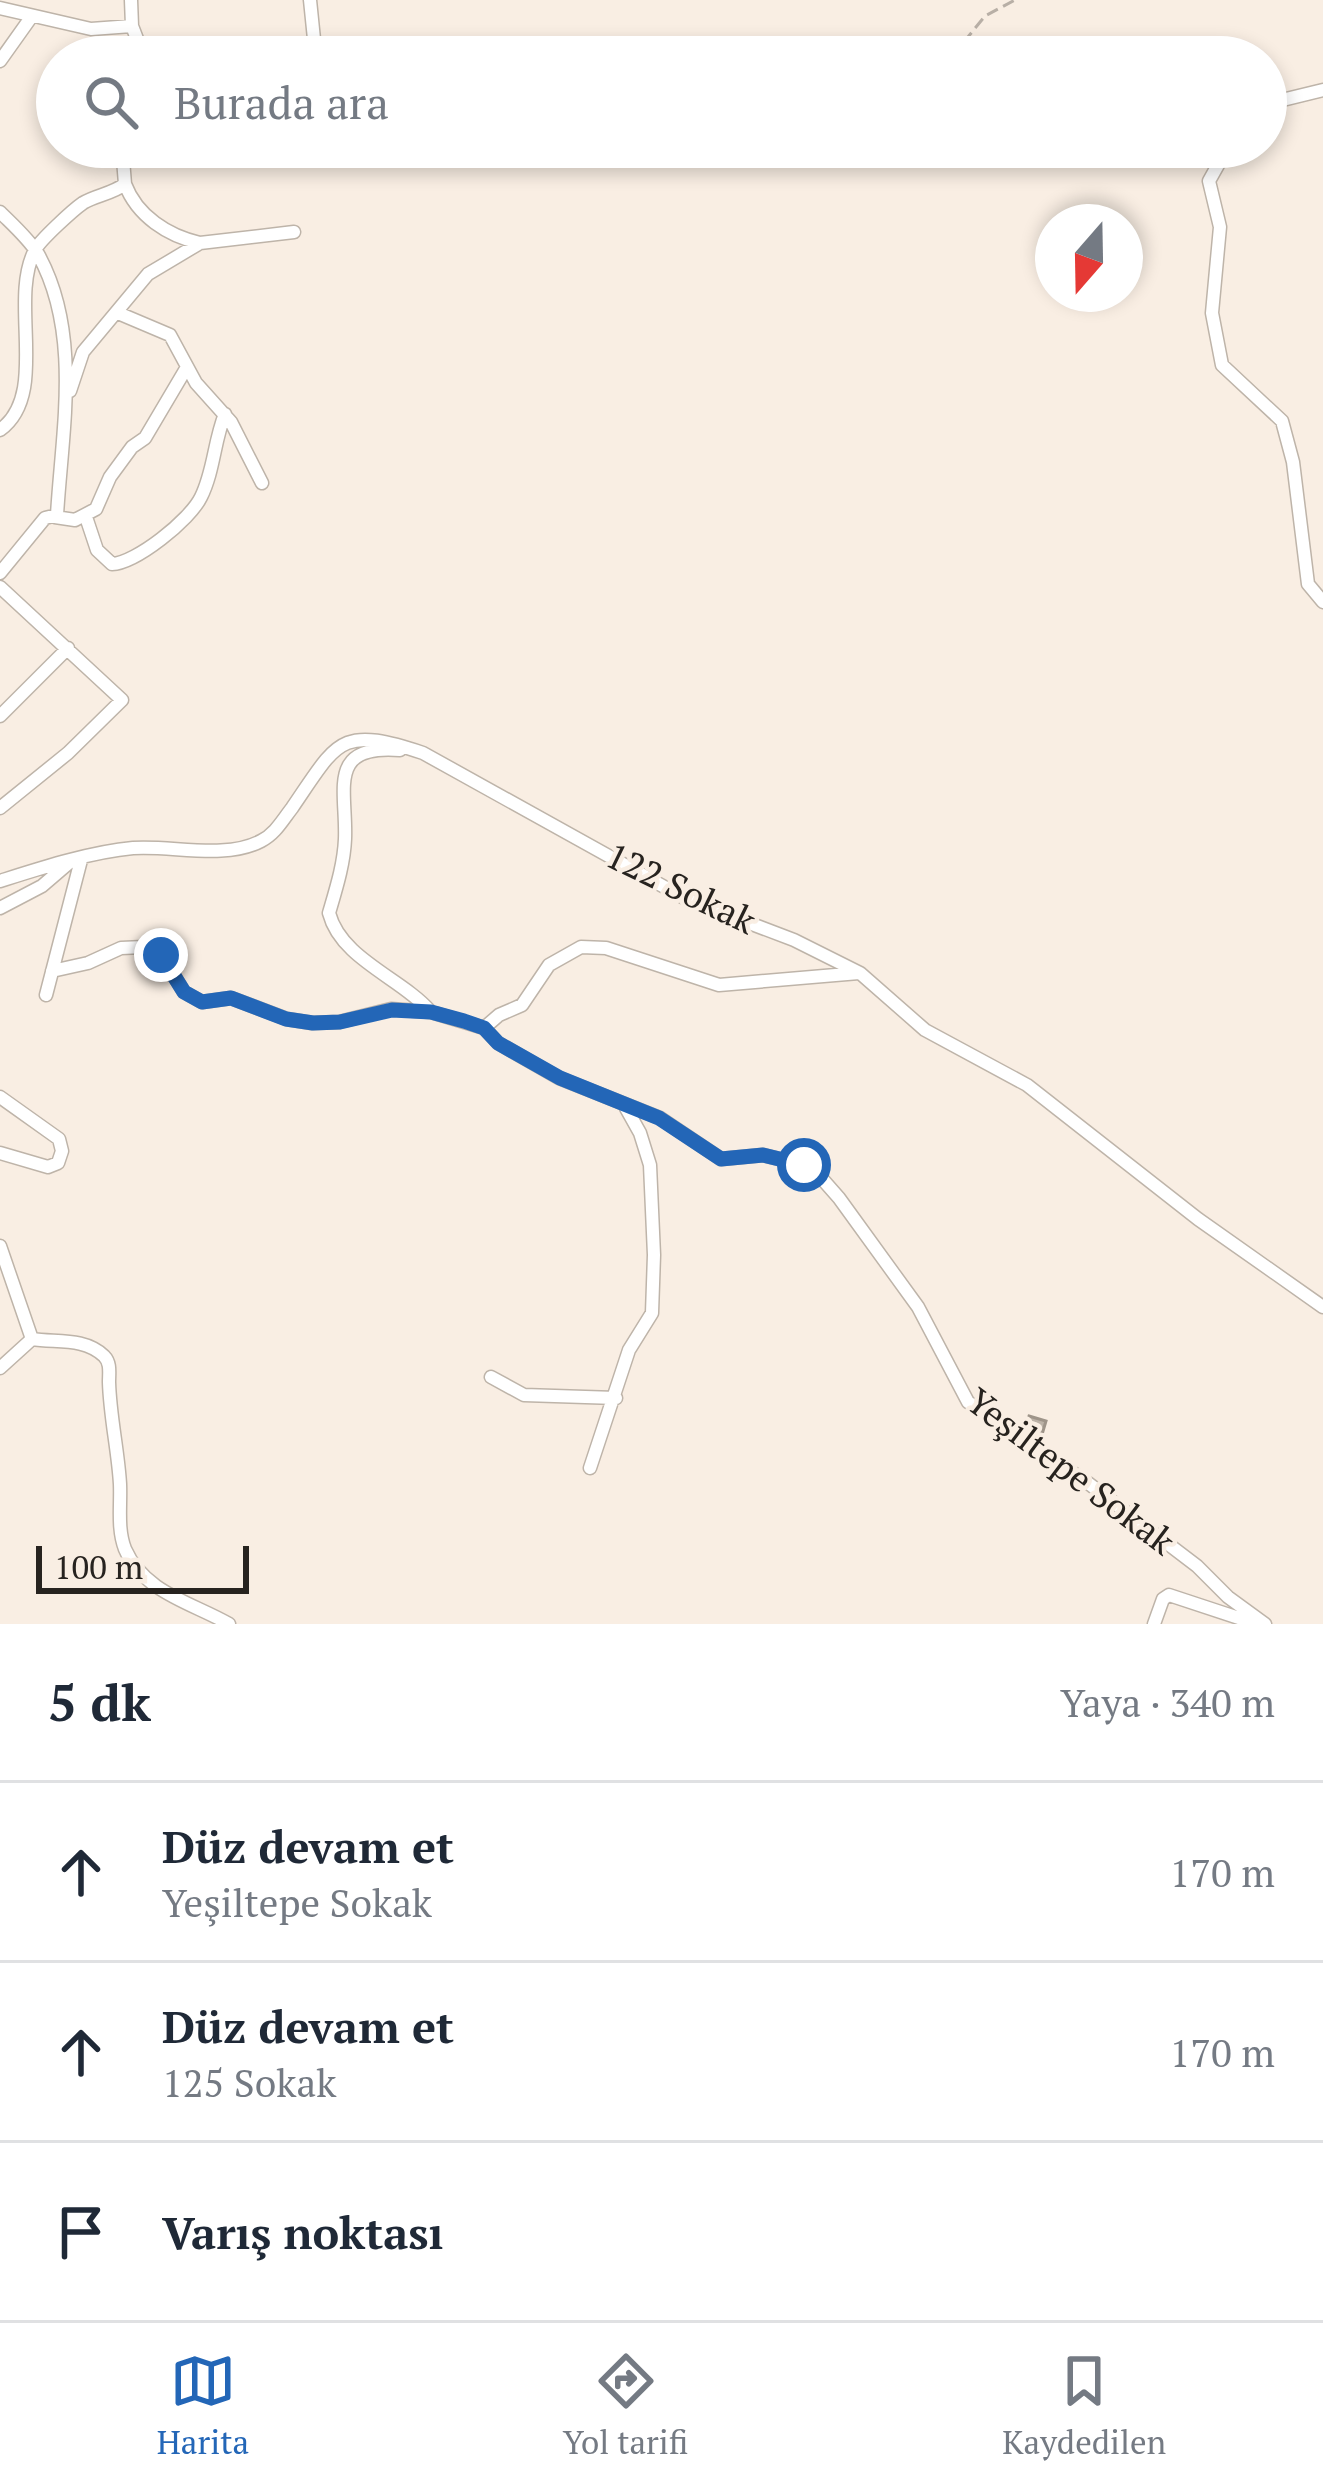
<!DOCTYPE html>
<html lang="tr">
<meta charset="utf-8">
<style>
:root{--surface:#fff;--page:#f6f6f7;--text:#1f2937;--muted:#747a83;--line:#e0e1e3;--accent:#2366b7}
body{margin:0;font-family:"PT Serif",serif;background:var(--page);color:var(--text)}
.compass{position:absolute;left:1035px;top:204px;width:108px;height:108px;border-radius:50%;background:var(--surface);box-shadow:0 6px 18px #0003;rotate:200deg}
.scale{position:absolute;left:36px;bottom:30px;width:213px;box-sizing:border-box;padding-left:12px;border:6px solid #27231f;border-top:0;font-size:33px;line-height:42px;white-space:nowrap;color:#27231f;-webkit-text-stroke:9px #f9eee3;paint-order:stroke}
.stop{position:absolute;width:36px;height:36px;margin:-27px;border:9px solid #2366b7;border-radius:50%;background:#fff}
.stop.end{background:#2366b7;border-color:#fff;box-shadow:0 3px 12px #0008}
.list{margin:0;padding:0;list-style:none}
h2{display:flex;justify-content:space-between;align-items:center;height:156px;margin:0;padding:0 48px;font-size:51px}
h2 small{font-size:39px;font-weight:400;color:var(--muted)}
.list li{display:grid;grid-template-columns:78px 1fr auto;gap:36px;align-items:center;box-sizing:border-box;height:180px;padding:0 48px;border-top:3px solid var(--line)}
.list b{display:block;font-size:45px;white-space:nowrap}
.list p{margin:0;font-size:39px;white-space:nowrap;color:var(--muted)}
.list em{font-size:39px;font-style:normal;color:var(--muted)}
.icon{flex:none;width:66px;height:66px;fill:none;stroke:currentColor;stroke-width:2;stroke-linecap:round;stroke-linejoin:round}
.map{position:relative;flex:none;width:1323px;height:1624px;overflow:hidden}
.search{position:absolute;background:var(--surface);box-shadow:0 6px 18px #0003;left:36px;right:36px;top:36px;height:132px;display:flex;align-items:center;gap:30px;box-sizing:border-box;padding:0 42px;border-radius:66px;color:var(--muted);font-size:45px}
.sheet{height:696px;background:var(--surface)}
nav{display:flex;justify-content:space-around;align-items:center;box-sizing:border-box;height:168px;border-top:3px solid var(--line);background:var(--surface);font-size:33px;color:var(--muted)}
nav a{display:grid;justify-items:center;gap:6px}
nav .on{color:var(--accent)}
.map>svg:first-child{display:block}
.building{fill:#bcb2a7;stroke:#9e9489;stroke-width:3}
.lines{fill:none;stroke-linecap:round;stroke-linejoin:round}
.street-casing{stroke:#beb4a9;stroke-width:15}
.path{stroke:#b8afa6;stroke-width:3;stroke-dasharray:12 6;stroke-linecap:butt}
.street{stroke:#fff;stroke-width:12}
.route{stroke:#2366b7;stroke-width:15}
.labels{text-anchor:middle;stroke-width:9;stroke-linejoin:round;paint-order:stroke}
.street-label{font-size:36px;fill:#27231f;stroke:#f9eee3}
</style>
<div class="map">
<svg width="1323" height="1624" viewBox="0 0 1323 1624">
<rect width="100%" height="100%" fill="#f9eee3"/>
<!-- building -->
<path class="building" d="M1029,1416l17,5 -5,17 -16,-10z"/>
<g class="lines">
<defs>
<path id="street" d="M131,0l1,26 12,31
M310,0l4,39
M0,8l91,21 41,-3
M0,61l32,-45
M1266,104l57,-14
M1228,147l-19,34 11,46 -8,86 10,52 60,56 11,41 15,122 15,18
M125,184c12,32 43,52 75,59
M0,212c13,13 29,27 38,42 44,79 24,176 19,261l-12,3 -45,55
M118,313l52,22 26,48 35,39 31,61
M70,391l13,-39 65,-78 52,-31 94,-11
M0,430c50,-36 8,-129 35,-180 5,-10 38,-40 48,-47 13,-8 29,-9 42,-19l-3,-37
M55,517l20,3 21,-11 14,-32 22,-30 13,-9 42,-71
M86,517l11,33 15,14c24,-1 78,-44 89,-67 13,-26 13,-56 24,-83
M0,587l122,113 -54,53 -68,55
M0,716l68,-68
M400,750c-74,-6 -53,40 -55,89 -1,25 -9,50 -16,74 12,46 72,65 101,98
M0,881c41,-13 90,-29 133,-33 39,-3 92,12 128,-7 14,-7 21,-20 31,-33 46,-67 47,-83 131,-55l263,146 108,41 66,33 65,57 102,55 171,134 125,88
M0,908l42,-22 28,-24
M52,971l36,-8 33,-15 23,-1 17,8 23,37 18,10 29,-4 56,21 25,4 27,-1 52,-13 40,3 53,16 14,15 61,35 101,40 61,41 42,-4 41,10 13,8 22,25 79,109 50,95 120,81 109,83 31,31 37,27
M46,995l35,-135
M484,1028l15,-13 23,-10 27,-40 32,-18 25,1 113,37 140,-12
M0,1097l59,42 3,12 -4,12 -10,4 -48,-14
M0,1246l32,93c24,4 52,-2 72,17 7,7 5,17 5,26 1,35 9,68 11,102 1,22 -3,44 5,65 19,44 68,54 104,75
M0,1368l32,-29
M491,1377l33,18 92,3
M590,1468l39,-118 23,-37 2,-58 -4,-90 -10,-32 -14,-25
M1154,1624l9,-25 6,-4 88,29"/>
</defs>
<!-- street casing -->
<use href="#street" class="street-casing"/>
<!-- path -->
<path class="path" d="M964,57l-5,-9 26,-32 30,-16"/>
<!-- street -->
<use href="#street" class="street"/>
</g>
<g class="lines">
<!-- route -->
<path class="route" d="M161,955l23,37 18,10 29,-4 55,21 27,4 27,-1 52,-12 39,2 33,9 20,7 14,15 62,35 99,40 62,41 42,-4 41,10"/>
</g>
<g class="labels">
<!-- street labels -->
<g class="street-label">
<text transform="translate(681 888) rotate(26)" y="13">122 Sokak</text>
<text transform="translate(1071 1471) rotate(37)" y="13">Yeşiltepe Sokak</text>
</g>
</g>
</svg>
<svg class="compass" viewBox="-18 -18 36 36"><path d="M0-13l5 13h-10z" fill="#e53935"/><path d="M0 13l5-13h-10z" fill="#747a83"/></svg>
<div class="scale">100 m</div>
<div class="stop" style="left:804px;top:1165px"></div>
<div class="stop end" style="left:161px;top:955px"></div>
<div class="search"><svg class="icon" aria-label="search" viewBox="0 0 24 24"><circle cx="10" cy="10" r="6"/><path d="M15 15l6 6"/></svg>Burada ara</div>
</div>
<section class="sheet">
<h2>5 dk<small>Yaya · 340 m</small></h2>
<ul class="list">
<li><svg class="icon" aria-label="ahead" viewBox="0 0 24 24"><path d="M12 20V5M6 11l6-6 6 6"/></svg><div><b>Düz devam et</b><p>Yeşiltepe Sokak</p></div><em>170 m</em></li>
<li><svg class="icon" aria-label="ahead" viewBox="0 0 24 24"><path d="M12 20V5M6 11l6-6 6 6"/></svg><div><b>Düz devam et</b><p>125 Sokak</p></div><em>170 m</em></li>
<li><svg class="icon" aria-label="arrive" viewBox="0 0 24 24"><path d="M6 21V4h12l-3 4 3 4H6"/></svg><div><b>Varış noktası</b></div></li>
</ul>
</section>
<nav>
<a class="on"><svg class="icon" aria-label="map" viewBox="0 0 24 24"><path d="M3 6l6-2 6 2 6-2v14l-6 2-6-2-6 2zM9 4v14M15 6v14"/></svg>Harita</a>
<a><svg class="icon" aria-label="directions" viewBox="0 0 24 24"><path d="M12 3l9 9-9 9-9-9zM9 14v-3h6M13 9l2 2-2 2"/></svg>Yol tarifi</a>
<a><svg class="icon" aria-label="saved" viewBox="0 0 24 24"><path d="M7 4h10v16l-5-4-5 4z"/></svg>Kaydedilen</a>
</nav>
